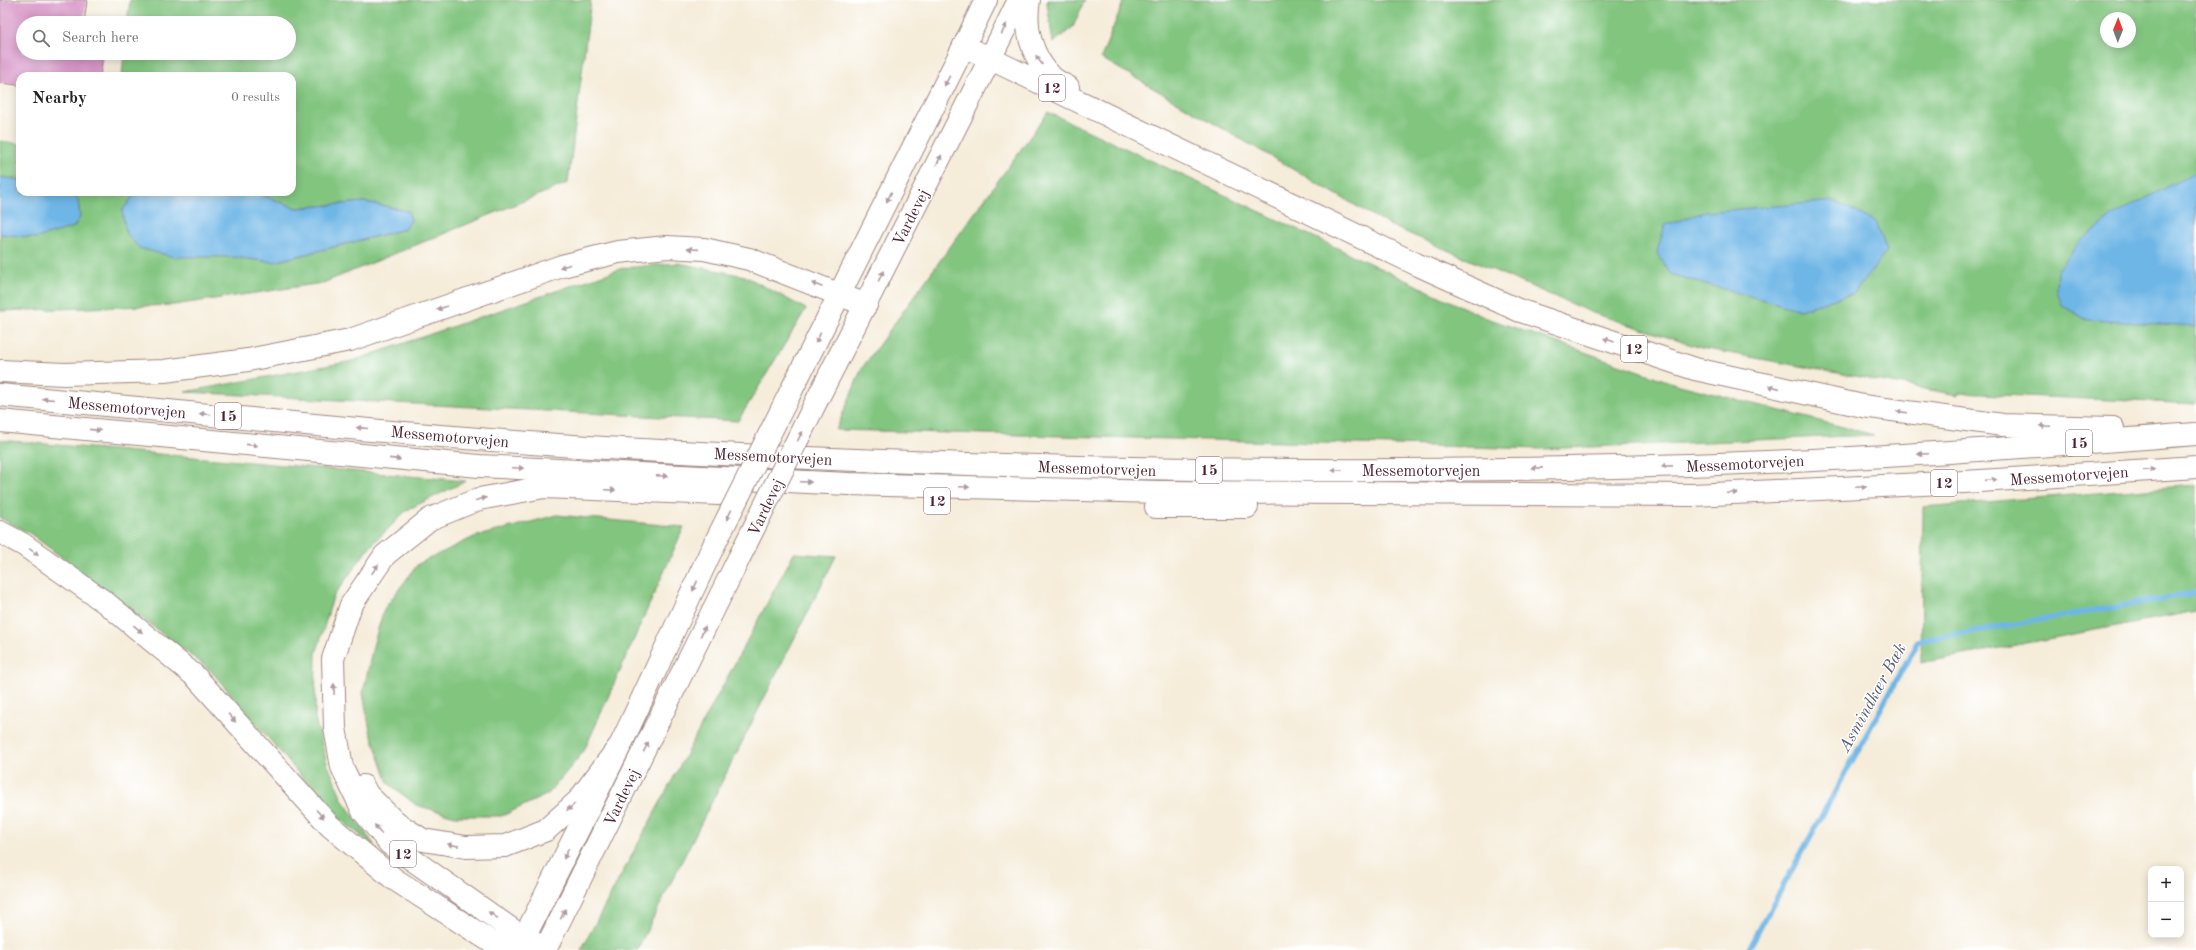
<!DOCTYPE html>
<meta charset="utf-8">
<style>
:root{--surface:#fff;--page:#f2f2f2;--text:#222;--muted:#767676;--line:#e0e0e0}
body{margin:0;font-family:"Old Standard TT",serif;background:var(--page);color:var(--text)}
.controls{position:absolute;right:12px;bottom:12px;display:grid;overflow:hidden;border-radius:8px;box-shadow:0 2px 10px #0003}
.controls button{width:36px;height:36px;display:grid;place-items:center;padding:0;border:0;border-bottom:1px solid var(--line);background:var(--surface);color:var(--text);font:20px sans-serif}
.compass{position:absolute;left:2100px;top:12px;width:36px;height:36px;border-radius:50%;background:var(--surface);box-shadow:0 2px 10px #0003;rotate:1deg}
.list{margin:0;padding:0;list-style:none}
h2{display:flex;justify-content:space-between;align-items:center;height:52px;margin:0;padding:0 16px;font-size:17px}
h2 small{font-size:13px;font-weight:400;color:var(--muted)}
.icon{flex:none;width:22px;height:22px;fill:none;stroke:currentColor;stroke-width:2;stroke-linecap:round;stroke-linejoin:round}
.map{position:relative;flex:none;width:2196px;height:950px;overflow:hidden}
.search{position:absolute;background:var(--surface);box-shadow:0 2px 10px #0003;left:16px;top:16px;width:280px;height:44px;display:flex;align-items:center;gap:10px;box-sizing:border-box;padding:0 14px;border-radius:22px;color:var(--muted);font-size:15px}
.panel{position:absolute;background:var(--surface);box-shadow:0 2px 10px #0003;left:16px;top:72px;width:280px;height:124px;border-radius:12px}
.map>svg:first-child{display:block}
.green{fill:#81c57f;stroke:#667255;fill-rule:evenodd}
.water{fill:#6eb6e6;stroke:#5c6a88}
.lines{fill:none;stroke-linecap:round;stroke-linejoin:round}
.stream{stroke:#6eb6e6;stroke-width:5.5}
.building{fill:#d690c4}
.secondary-casing{stroke:#a08682;stroke-width:24}
.primary-casing{stroke:#a08682;stroke-width:24}
.highway-casing{stroke:#a08682;stroke-width:24}
.secondary{stroke:#fff;stroke-width:22}
.primary{stroke:#fff;stroke-width:22}
.highway{stroke:#fff;stroke-width:22}
.primary-bridge-casing{stroke:#a08682;stroke-width:24;stroke-linecap:butt}
.primary-bridge{stroke:#fff;stroke-width:22}
.oneway{fill:#ae9aa0}
.labels{text-anchor:middle;stroke-width:3;stroke-linejoin:round;paint-order:stroke}
.shield{fill:#fff;stroke:#80626b;stroke-width:1}
.shield-label{font-size:15px;font-weight:bold;fill:#4a1f2b}
.street-label{font-size:16px;fill:#4a1f2b;stroke:#fff}
.water-label{font-size:17px;font-style:italic;fill:#585b76;stroke:#fff}
</style>
<div class="map">
<svg width="2196" height="950" viewBox="0 0 2196 950">
<rect width="100%" height="100%" fill="#fff"/>
<filter id="ink" filterUnits="userSpaceOnUse"><feTurbulence type="fractalNoise" baseFrequency=".025" numOctaves="2"/><feDisplacementMap in="SourceGraphic" scale="8" xChannelSelector="R" yChannelSelector="G"/><feConvolveMatrix kernelMatrix="1 2 1 2 8 2 1 2 1" color-interpolation-filters="sRGB"/></filter>
<filter id="wash" filterUnits="userSpaceOnUse"><feTurbulence type="fractalNoise" baseFrequency=".012" numOctaves="4" result="noise"/><feDisplacementMap in="SourceGraphic" scale="16" xChannelSelector="R" yChannelSelector="G"/><feGaussianBlur stdDeviation="0.9" result="paint"/><feColorMatrix in="noise" values="0 0 0 0 0 0 0 0 0 0 0 0 0 0 0 0 0 1.4 0 .05"/><feComposite in="paint" operator="in"/></filter>
<g filter="url(#wash)">
<rect width="100%" height="100%" fill="#f5ecd9"/>
<!-- green -->
<path class="green" d="M130,0h461l-23,183 -245,100 -149,22 -174,6v-77l37,4 41,-39 -8,-7h66l-14,19 109,46 43,5 131,-33 6,-9 -3,-9 -43,-9 -69,6 -42,-16h38v-116h-170l2,-23h165v-30h-162z
M1048,0h37l-12,27 -20,16 -6,-40z
M1124,0h1072v404l-238,-11 -1,2 -256,-47 -111,-36 -201,-87 -288,-167zM2106,18h24v24h-24z
M1048,112l436,205 192,67 198,51 -332,14 -706,-19 26,-62z
M0,141l20,3v36l-20,-3z
M678,263l67,13 61,33 -68,112 -553,-29 167,-31 271,-93z
M0,440l466,41 -59,29 -39,39 -35,48 -17,57 -1,64 12,45 16,38 32,45 -40,-30 -125,-146 -179,-136 -31,-16z
M2196,485v126l-275,52 2,-156z
M557,515l127,12 -100,224 -36,43 -46,22h-47l-39,-11 -28,-22 -18,-52 -7,-38 10,-47 11,-37 34,-45 56,-27z
M794,553l42,3 -199,394h-56z"/>
<!-- water -->
<path class="water" d="M2196,172v154l-109,-6 -24,-14 -7,-15 1,-20 23,-30 32,-25z
M0,177l20,3v12h50l8,7 2,18 -6,10 -37,11 -37,-4z
M136,192h118l42,16 69,-6 43,9 3,9 -6,9 -131,33 -43,-5h-57l-35,-9 -13,-15 -4,-22z
M1834,201l42,21 11,29 -33,42 -54,17 -130,-36 -13,-22 8,-27 40,-13z"/>
<g class="lines">
<!-- stream -->
<path class="stream" d="M1748,950l170,-309 278,-48"/>
</g>
<g id="blocks">
<!-- building -->
<path class="building" d="M0,0h87l-3,23h-61v30h80l-3,23h-80v9l-20,-2z"/>
</g>
</g>
<g filter="url(#ink)">
<use href="#blocks" fill-opacity="0" stroke="#a08682" stroke-width="1"/>
<g class="lines">
<defs>
<path id="secondary" d="M964,46l22,-46
M990,59l29,-59"/>
<path id="primary" d="M790,393l174,-347
M818,398l172,-339
M518,950l103,-206 90,-193
M545,950l194,-392"/>
<path id="highway" d="M1029,0c-5,27 2,55 21,75 4,5 12,9 18,12
M964,46l452,218 102,46 177,59 168,37 140,19 110,3
M0,371l64,3 100,-3 84,-11 102,-20 212,-74 56,-14 49,-5 37,2 45,10 117,46
M0,395c220,20 440,45 661,56 342,18 685,25 1028,14 169,-5 338,-18 507,-31
M0,421l479,45 369,18 312,8 533,3 271,-13 232,-15
M1156,507h91
M0,532l24,13 82,58 89,73 135,150 64,53 110,71
M363,786l4,8 29,29 27,17 43,7 39,-1 41,-16 32,-29 43,-57
M545,948l-21,-10 -134,-94 -27,-33 -21,-44 -7,-39 -2,-69 18,-54 34,-50 45,-36 49,-20 65,-12 175,7"/>
</defs>
<!-- secondary casing -->
<use href="#secondary" class="secondary-casing"/>
<!-- primary casing -->
<use href="#primary" class="primary-casing"/>
<!-- highway casing -->
<use href="#highway" class="highway-casing"/>
<!-- secondary -->
<use href="#secondary" class="secondary"/>
<!-- primary -->
<use href="#primary" class="primary"/>
<!-- highway -->
<use href="#highway" class="highway"/>
<defs>
<path id="primary-bridge" d="M711,551l79,-158
M739,558l79,-160"/>
</defs>
<!-- primary-bridge casing -->
<use href="#primary-bridge" class="primary-bridge-casing"/>
<!-- primary-bridge -->
<use href="#primary-bridge" class="primary-bridge"/>
</g>
<!-- one-way arrows -->
<defs><path id="oneway-solid" d="M-6-.8H1V-3.2L6.5 0L1 3.2V.8H-6Z"/></defs>
<g class="oneway">
<use href="#oneway-solid" transform="translate(1004 29) rotate(-63)"/>
<use href="#oneway-solid" transform="translate(1039 60) rotate(-125)"/>
<use href="#oneway-solid" transform="translate(947 81) rotate(117)"/>
<use href="#oneway-solid" transform="translate(939 160) rotate(-63)"/>
<use href="#oneway-solid" transform="translate(889 197) rotate(117)"/>
<use href="#oneway-solid" transform="translate(693 249) rotate(-176)"/>
<use href="#oneway-solid" transform="translate(565 266) rotate(164)"/>
<use href="#oneway-solid" transform="translate(881 276) rotate(-63)"/>
<use href="#oneway-solid" transform="translate(817 285) rotate(-159)"/>
<use href="#oneway-solid" transform="translate(442 308) rotate(161)"/>
<use href="#oneway-solid" transform="translate(818 338) rotate(117)"/>
<use href="#oneway-solid" transform="translate(1609 340) rotate(-161)"/>
<use href="#oneway-solid" transform="translate(1774 387) rotate(-167)"/>
<use href="#oneway-solid" transform="translate(48 399) rotate(-175)"/>
<use href="#oneway-solid" transform="translate(1902 412) rotate(-173)"/>
<use href="#oneway-solid" transform="translate(205 414) rotate(-175)"/>
<use href="#oneway-solid" transform="translate(2045 426) rotate(-178)"/>
<use href="#oneway-solid" transform="translate(362 428) rotate(-175)"/>
<use href="#oneway-solid" transform="translate(95 430) rotate(6)"/>
<use href="#oneway-solid" transform="translate(800 436) rotate(-64)"/>
<use href="#oneway-solid" transform="translate(252 445) rotate(6)"/>
<use href="#oneway-solid" transform="translate(1923 454) rotate(177)"/>
<use href="#oneway-solid" transform="translate(395 459) rotate(6)"/>
<use href="#oneway-solid" transform="translate(1667 466) rotate(179)"/>
<use href="#oneway-solid" transform="translate(518 468) rotate(3)"/>
<use href="#oneway-solid" transform="translate(1537 468) rotate(179)"/>
<use href="#oneway-solid" transform="translate(1337 470) rotate(180)"/>
<use href="#oneway-solid" transform="translate(2149 470) rotate(-4)"/>
<use href="#oneway-solid" transform="translate(662 476) rotate(2)"/>
<use href="#oneway-solid" transform="translate(1991 480) rotate(-4)"/>
<use href="#oneway-solid" transform="translate(806 482) rotate(2)"/>
<use href="#oneway-solid" transform="translate(964 487) rotate(2)"/>
<use href="#oneway-solid" transform="translate(1861 487) rotate(-3)"/>
<use href="#oneway-solid" transform="translate(610 490) rotate(2)"/>
<use href="#oneway-solid" transform="translate(1732 493) rotate(-3)"/>
<use href="#oneway-solid" transform="translate(481 499) rotate(-14)"/>
<use href="#oneway-solid" transform="translate(729 515) rotate(116)"/>
<use href="#oneway-solid" transform="translate(34 552) rotate(35)"/>
<use href="#oneway-solid" transform="translate(375 569) rotate(-55)"/>
<use href="#oneway-solid" transform="translate(695 586) rotate(115)"/>
<use href="#oneway-solid" transform="translate(138 629) rotate(40)"/>
<use href="#oneway-solid" transform="translate(703 631) rotate(-64)"/>
<use href="#oneway-solid" transform="translate(334 689) rotate(-91)"/>
<use href="#oneway-solid" transform="translate(232 718) rotate(48)"/>
<use href="#oneway-solid" transform="translate(646 747) rotate(-64)"/>
<use href="#oneway-solid" transform="translate(571 807) rotate(138)"/>
<use href="#oneway-solid" transform="translate(320 814) rotate(48)"/>
<use href="#oneway-solid" transform="translate(378 829) rotate(-129)"/>
<use href="#oneway-solid" transform="translate(453 845) rotate(-169)"/>
<use href="#oneway-solid" transform="translate(566 854) rotate(116)"/>
<use href="#oneway-solid" transform="translate(563 914) rotate(-64)"/>
<use href="#oneway-solid" transform="translate(493 915) rotate(-145)"/>
</g>
</g>
<g class="labels">
<!-- shield labels -->
<g class="shield">
<rect x="1039" y="75" width="26" height="26" rx="3"/>
<rect x="1621" y="336" width="26" height="26" rx="3"/>
<rect x="215" y="403" width="26" height="26" rx="3"/>
<rect x="2066" y="430" width="26" height="26" rx="3"/>
<rect x="1196" y="457" width="26" height="26" rx="3"/>
<rect x="1931" y="470" width="26" height="26" rx="3"/>
<rect x="924" y="488" width="26" height="26" rx="3"/>
<rect x="390" y="841" width="26" height="26" rx="3"/>
</g>
<g class="shield-label">
<text x="1052" y="93">12</text>
<text x="1634" y="354">12</text>
<text x="228" y="421">15</text>
<text x="2079" y="448">15</text>
<text x="1209" y="475">15</text>
<text x="1944" y="488">12</text>
<text x="937" y="506">12</text>
<text x="403" y="859">12</text>
</g>
<!-- street labels -->
<g class="street-label">
<text transform="translate(910 217) rotate(-63)" y="6">Vardevej</text>
<text transform="translate(127 407) rotate(5)" y="6">Messemotorvejen</text>
<text transform="translate(450 436) rotate(5)" y="6">Messemotorvejen</text>
<text transform="translate(773 456) rotate(3)" y="6">Messemotorvejen</text>
<text transform="translate(1745 463) rotate(-3)" y="6">Messemotorvejen</text>
<text transform="translate(1097 468) rotate(2)" y="6">Messemotorvejen</text>
<text x="1421" y="476">Messemotorvejen</text>
<text transform="translate(2069 475) rotate(-4)" y="6">Messemotorvejen</text>
<text transform="translate(765 507) rotate(-64)" y="6">Vardevej</text>
<text transform="translate(621 797) rotate(-64)" y="6">Vardevej</text>
</g>
<!-- water labels -->
<g class="water-label">
<text transform="translate(1872 697) rotate(-61)" y="6">Asmindkær Bæk</text>
</g>
</g>
</svg>
<div class="controls">
<button>+</button>
<button>−</button>
</div>
<svg class="compass" viewBox="-18 -18 36 36"><path d="M0-13l5 13h-10z" fill="#e53935"/><path d="M0 13l5-13h-10z" fill="#767676"/></svg>
<div class="search"><svg class="icon" aria-label="search" viewBox="0 0 24 24"><circle cx="10" cy="10" r="6"/><path d="M15 15l6 6"/></svg>Search here</div>
<section class="panel">
<h2>Nearby<small>0 results</small></h2>
<ul class="list">
</ul>
</section>
</div>
